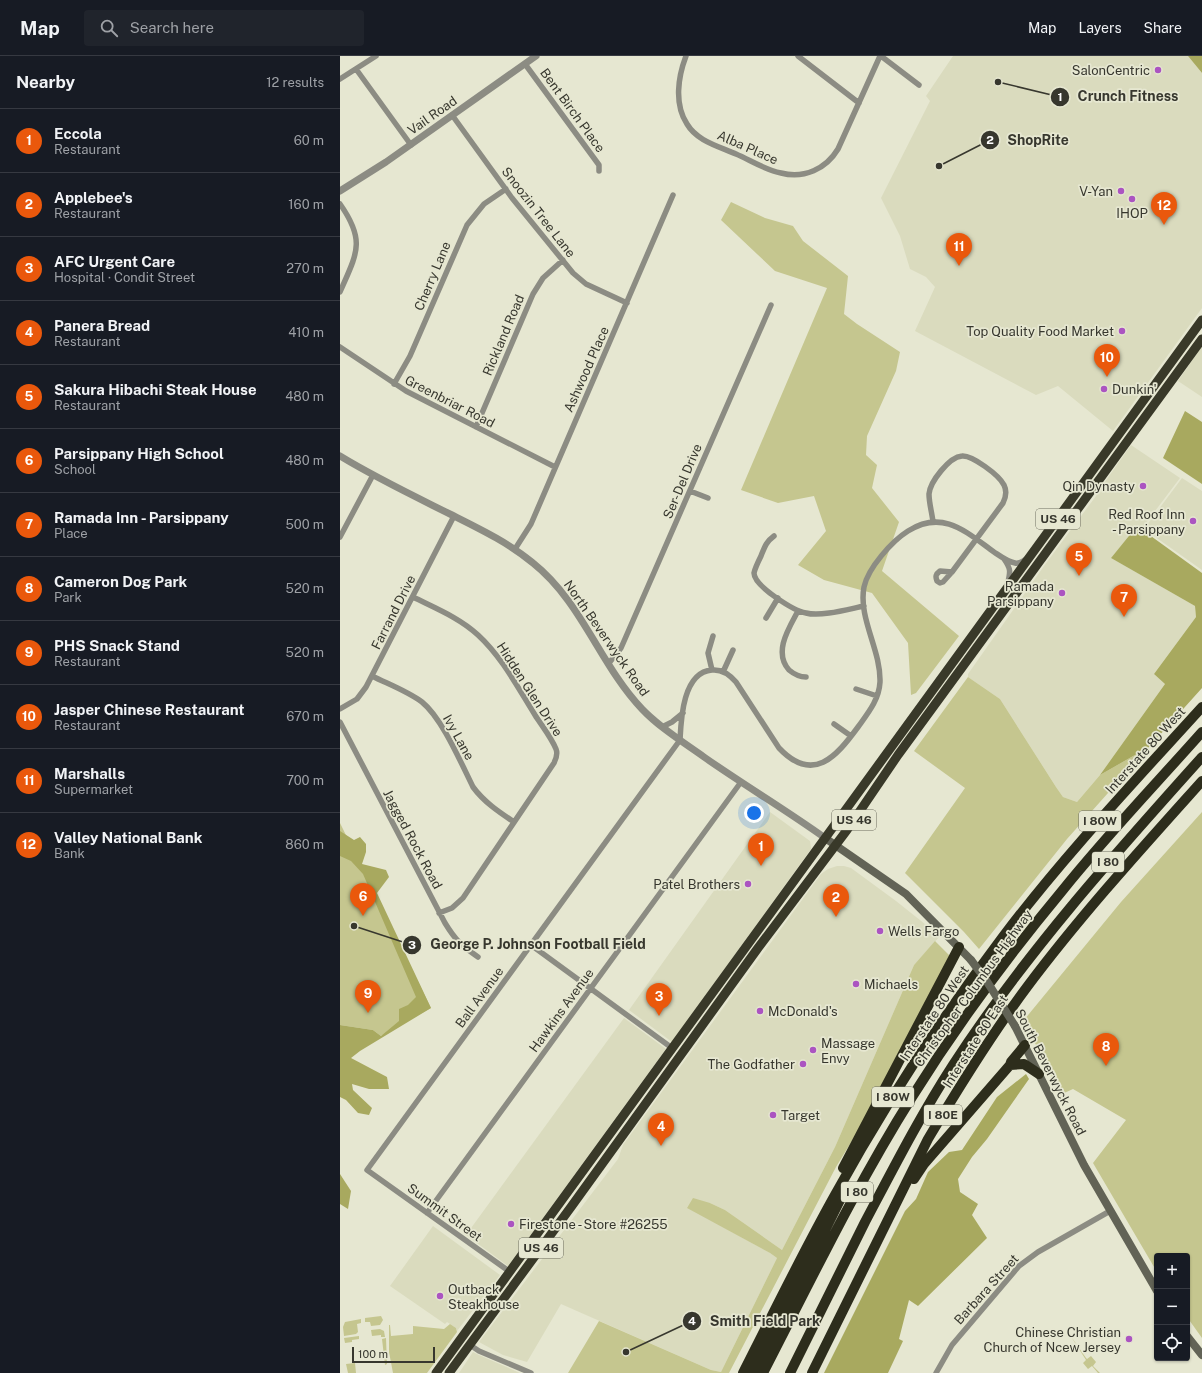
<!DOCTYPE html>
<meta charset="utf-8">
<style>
:root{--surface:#171b24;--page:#20242c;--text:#f1f3f6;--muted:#9ea1a6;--line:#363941;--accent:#ea580c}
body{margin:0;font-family:"Public Sans",sans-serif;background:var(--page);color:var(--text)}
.controls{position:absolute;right:12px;bottom:12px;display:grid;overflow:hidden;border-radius:4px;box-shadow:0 1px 3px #0004}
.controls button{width:36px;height:36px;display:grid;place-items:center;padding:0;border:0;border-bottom:1px solid var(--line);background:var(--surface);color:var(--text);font:20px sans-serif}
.scale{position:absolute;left:12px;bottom:10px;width:83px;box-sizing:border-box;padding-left:4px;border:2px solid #37372e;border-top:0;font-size:11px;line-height:14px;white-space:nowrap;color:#37372e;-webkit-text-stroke:3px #e6e7d1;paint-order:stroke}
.you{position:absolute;left:414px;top:757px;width:14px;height:14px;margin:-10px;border:3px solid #fff;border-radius:50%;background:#1a73e8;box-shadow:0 0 0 6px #1a73e833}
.badge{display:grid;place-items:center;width:26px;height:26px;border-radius:50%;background:var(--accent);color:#fff;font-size:13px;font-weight:700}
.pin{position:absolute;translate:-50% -33px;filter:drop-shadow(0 1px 2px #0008)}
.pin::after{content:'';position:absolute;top:21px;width:14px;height:12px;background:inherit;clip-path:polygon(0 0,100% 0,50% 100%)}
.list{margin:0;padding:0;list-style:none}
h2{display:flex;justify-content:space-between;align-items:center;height:52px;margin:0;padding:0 16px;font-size:17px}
h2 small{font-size:13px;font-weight:400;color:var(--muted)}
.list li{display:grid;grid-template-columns:26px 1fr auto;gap:12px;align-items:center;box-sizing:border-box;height:64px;padding:0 16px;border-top:1px solid var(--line)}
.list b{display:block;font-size:15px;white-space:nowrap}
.list p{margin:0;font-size:13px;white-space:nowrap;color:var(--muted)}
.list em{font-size:13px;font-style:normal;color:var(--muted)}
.icon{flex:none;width:22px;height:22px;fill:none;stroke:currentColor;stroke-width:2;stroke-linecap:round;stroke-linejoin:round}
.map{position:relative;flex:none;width:862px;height:1317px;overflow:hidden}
header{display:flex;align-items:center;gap:24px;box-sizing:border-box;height:56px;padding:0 20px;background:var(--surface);border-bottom:1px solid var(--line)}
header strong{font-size:19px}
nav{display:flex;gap:22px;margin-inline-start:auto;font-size:14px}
.search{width:280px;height:36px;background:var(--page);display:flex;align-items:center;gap:10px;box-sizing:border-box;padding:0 14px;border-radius:4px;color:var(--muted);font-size:15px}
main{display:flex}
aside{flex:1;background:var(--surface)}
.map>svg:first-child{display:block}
.built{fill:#dadbbe}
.green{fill:#c5c68f}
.forest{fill:#a8a95f}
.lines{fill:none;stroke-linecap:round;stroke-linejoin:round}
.minor{stroke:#8c8c83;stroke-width:5.5}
.tertiary{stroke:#8c8c83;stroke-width:7}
.secondary{stroke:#626356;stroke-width:8}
.trunk{stroke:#393929;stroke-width:9}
.motorway{stroke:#2d2d1c;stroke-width:10}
.secondary-bridge{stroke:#626356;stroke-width:8}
.poi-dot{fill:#ab54c1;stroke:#e6e7d1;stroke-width:1.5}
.labels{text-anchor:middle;stroke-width:3.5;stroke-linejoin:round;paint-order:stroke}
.shield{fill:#e6e7d1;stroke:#6c6c5f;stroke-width:1}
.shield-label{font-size:12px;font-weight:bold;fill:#37372e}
.poi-label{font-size:13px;fill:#37372e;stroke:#e6e7d1;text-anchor:end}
.street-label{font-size:13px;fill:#37372e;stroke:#e6e7d1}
.leader{fill:none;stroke:#37372e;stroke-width:1.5}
.callout-dot{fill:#37372e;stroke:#e6e7d1;stroke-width:1.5}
.mark-label{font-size:12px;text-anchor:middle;font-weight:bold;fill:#fff}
.callout-label{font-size:14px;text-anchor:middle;font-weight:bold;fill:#37372e;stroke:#e6e7d1;stroke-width:3.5;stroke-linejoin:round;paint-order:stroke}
</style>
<header>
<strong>Map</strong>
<div class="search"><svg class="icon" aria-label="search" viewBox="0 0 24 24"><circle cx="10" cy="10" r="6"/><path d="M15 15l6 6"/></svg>Search here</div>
<nav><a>Map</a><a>Layers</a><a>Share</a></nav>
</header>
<main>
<aside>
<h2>Nearby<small>12 results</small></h2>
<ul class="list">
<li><span class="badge">1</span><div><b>Eccola</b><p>Restaurant</p></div><em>60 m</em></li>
<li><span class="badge">2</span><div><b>Applebee's</b><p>Restaurant</p></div><em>160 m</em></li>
<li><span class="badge">3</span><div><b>AFC Urgent Care</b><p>Hospital · Condit Street</p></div><em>270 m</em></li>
<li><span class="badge">4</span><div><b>Panera Bread</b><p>Restaurant</p></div><em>410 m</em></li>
<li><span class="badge">5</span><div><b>Sakura Hibachi Steak House</b><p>Restaurant</p></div><em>480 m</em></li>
<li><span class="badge">6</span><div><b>Parsippany High School</b><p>School</p></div><em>480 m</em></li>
<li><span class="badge">7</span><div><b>Ramada Inn - Parsippany</b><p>Place</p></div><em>500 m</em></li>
<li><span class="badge">8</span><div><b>Cameron Dog Park</b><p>Park</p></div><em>520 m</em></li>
<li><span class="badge">9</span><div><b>PHS Snack Stand</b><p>Restaurant</p></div><em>520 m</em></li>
<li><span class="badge">10</span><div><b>Jasper Chinese Restaurant</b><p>Restaurant</p></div><em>670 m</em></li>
<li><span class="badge">11</span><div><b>Marshalls</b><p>Supermarket</p></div><em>700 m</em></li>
<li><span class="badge">12</span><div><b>Valley National Bank</b><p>Bank</p></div><em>860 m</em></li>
</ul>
</aside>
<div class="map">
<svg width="862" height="1317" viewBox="0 0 862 1317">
<rect width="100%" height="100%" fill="#e6e7d1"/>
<!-- built -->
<path class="built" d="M613,0h235l14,17v235l-89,123 -55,-45 -22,9 -121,-64 20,-44 -9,-10 -16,-8 -10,-33 -19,-38 49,-97 -4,-5z
M862,290v51l-24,-16z
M791,389l49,33 -37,49 -6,-1 -26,32 84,48 1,11 -42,57 11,10 -65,91 -23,27 -14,-5 -7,-10 -56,-88 -32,-22v-3l76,-108 52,-70 6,-10z
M842,422l20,13v79l-58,-41z
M430,756l40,29 1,8 -139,193 -43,-32z
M497,810h7l7,2 45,33 44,35 -26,29 -79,182 -53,103 -57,-40 -15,-7 -23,4 83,46 7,5 -56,114 -10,-2 -150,-66 -34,58 -24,-7 -24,-13 139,-183 5,-14 198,-271 7,-5z
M284,962l42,31 -158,217 -42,-31z
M93,1170l67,49 -43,56 -1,-3 -9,-6 -2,2 -55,-38z
M133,1296l6,3 41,18h-61z"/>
<!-- green -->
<path class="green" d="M391,146l34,16 28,8 10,15 45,35 -4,38 13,10 43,28 -4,19 -29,65 -1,19 11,10 -5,23 27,34 -17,49 77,65 -43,57 -5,2 -3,-52 -36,-50 -48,-13 -26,-15 28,-34 -12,-35 -36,7 -37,-13 86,-202 -52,-17 -54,-51z
M628,621l32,22 56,88 7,10 14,5 23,-27 49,-28 -82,92 -88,110 -15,-17 -59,-59 60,-85 -51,-37z
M862,756v526l-15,-21v-61h-30v16l-64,-109 33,-43 -53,-31 -13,6 -36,-75 97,-118z
M0,767l91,185 -50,28 -8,-6 -33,-5z
M595,885l15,15 -77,150 -37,61 -107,206h-161l31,-52 112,49 10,2 56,-114 -7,-5 -83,-45 6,-10 17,5 15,7 57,40 53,-103 79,-182z
M41,1260l2,4 -3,5 -9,1 -1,-4h-5v-4z
M21,1263v4l-4,1 1,8 -2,2 -12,2 -1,-9 2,-5z
M110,1268l6,4 1,4 -30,41h-34l-4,-21v-27h1l1,11 22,-2v-8l31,3z
M40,1273l4,2 1,6h-4v-2l-9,1 -1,-6z
M730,1279l16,23 1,1 4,-3 5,6 -3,4 7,7h-2l-6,-7 -4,3 -5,-6 3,-3z
M19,1280v3l-7,1v2l-7,1 -1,-5z
M46,1282l1,26 -2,1 -3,-26z
M15,1307l1,10h-8l-2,-9z"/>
<!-- forest -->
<path class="forest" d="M848,0h14v17z
M845,355l17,11v62l-39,-26z
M797,470l65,47v115l-53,59 -49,28 65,-91 -11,-10 42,-57 -1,-11 -84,-48z
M0,775l14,9 6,-3 6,7v8l-4,12 24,6 3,7 -12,16 54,115 -71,43 -9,7 36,19 2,12h-20l-17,-5 1,6 19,18 -3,7 -11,-2 -12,-13 -6,-3v-72l33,5 8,6 18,-15v-12l9,-4 8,-8 -53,-123 -12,-13 -11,-5z
M686,1018l3,5 -42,60 -15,18 -14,22 2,13 18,12 -6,11 15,23 -69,68 -9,-6 -10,39 4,2 -15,32h-64l81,-162 11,-12 12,-27 21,-20 13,-2 35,-53z
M0,1118l11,17 -3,18 -8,-5z"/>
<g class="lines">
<!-- minor -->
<path class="minor" d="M346,0c-8,21 -12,48 1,68 10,17 31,22 49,30 14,6 29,16 45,19 23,6 45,-4 57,-24l42,-93
M458,0l61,47
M541,0l38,29
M185,8l74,101v6
M16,13l55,76
M0,23l36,-23
M112,59l60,83 61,75 13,11 41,19
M0,148c26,37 17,49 0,88
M0,291l66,44 149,76
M54,328l16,-28 57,-131 17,-21 22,-15
M136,371l57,-133 10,-16 20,-18
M350,435l18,7
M593,466c-1,-9 -4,-19 -4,-28 1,-12 20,-37 33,-38 10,-1 37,19 42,29 3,6 2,12 -1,18l-51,69
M434,480c-8,6 -9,10 -13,20 -2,4 -6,12 -7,17 0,13 40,38 52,40 15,4 43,-4 58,-7
M0,481l33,-62
M175,493l16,-25 142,-329
M664,503c8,11 6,14 3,27
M600,515l12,1 -9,10 -3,1 -3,-2c-2,-5 -1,-7 3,-10z
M73,541c22,11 47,21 65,38 24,22 40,53 57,80 7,11 16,22 21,34 2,5 0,10 -2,14l-91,135 -11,10 -13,5
M458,555c-9,17 -25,41 -9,59 6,5 10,7 17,7
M426,562l12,-20
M269,607l12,-15 150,-343
M372,614l-4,-17 5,-17
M383,616l10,-22
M32,620c16,8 35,15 50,26 20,16 39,61 51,85 11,15 26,25 41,35
M516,633l21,7
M0,653l17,-10 9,-12 88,-171
M0,666l105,201c11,18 16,22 33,34
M494,668l17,12
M322,671l10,-5 11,-9
M191,889l141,103
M87,1157l314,-431
M170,1216l-143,-102 313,-430c1,-21 3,-68 32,-70 10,-1 18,5 24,12l43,66c34,36 57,9 79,-21 10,-14 21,-27 22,-45 1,-32 -22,-64 -16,-95 4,-19 28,-46 44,-56 35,-22 58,1 86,21 6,4 14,10 21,11 4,1 8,-2 11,-4
M130,1289l9,6 52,22
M596,1317l16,-28 67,-79 19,-14 72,-41"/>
<!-- tertiary -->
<path class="tertiary" d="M0,135l46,-29 150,-106
M0,400c36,22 74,40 112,59 28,14 57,28 81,48 49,39 67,102 109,146 18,19 41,33 62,48 40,28 82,53 121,81"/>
<!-- secondary -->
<path class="secondary" d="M485,782l81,56 65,66
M675,970l69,139 73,126
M847,1280l15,19"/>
<!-- trunk -->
<path class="trunk" d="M96,1317l766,-1053
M109,1317l122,-166 187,-259 89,-118 51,-75 304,-416"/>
<!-- motorway -->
<path class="motorway" d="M670,1009l14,-1 15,10
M503,1112l116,-221
M574,1123l10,-15 86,-99 1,-3 14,-17
M403,1317c30,-59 59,-119 92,-178 49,-89 105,-175 167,-257 61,-81 132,-156 200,-231
M414,1317l92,-185
M423,1317c48,-93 93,-187 149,-276 45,-72 96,-141 150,-206 44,-55 93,-106 140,-159
M450,1317c25,-50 50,-101 75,-151 28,-53 55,-106 88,-157 72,-111 161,-210 249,-308
M472,1317l116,-234c31,-52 63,-104 99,-152 54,-72 115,-139 175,-206"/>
<!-- secondary-bridge -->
<path class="secondary-bridge" d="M631,904l15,20 29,46"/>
</g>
<!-- markers -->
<g class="poi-dot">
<circle cx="818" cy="14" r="4"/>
<circle cx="781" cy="135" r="4"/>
<circle cx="792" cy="143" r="4"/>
<circle cx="782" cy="275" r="4"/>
<circle cx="764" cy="333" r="4"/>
<circle cx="803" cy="430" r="4"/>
<circle cx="853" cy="465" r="4"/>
<circle cx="722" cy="537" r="4"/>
<circle cx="408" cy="828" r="4"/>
<circle cx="540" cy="875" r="4"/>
<circle cx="516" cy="928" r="4"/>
<circle cx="420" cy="955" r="4"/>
<circle cx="473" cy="994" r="4"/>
<circle cx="463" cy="1008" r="4"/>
<circle cx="433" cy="1059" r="4"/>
<circle cx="171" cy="1168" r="4"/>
<circle cx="100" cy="1240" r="4"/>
<circle cx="789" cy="1283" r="4"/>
</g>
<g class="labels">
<!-- shield labels -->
<g class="shield">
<rect x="696" y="453" width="44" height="20" rx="3"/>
<rect x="492" y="754" width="44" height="20" rx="3"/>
<rect x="739" y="755" width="42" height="20" rx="3"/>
<rect x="752" y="796" width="32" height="20" rx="3"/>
<rect x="532" y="1031" width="42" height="20" rx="3"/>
<rect x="584" y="1049" width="38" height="20" rx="3"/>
<rect x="501" y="1126" width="32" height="20" rx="3"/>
<rect x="179" y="1182" width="44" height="20" rx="3"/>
</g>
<g class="shield-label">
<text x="718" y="467">US 46</text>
<text x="514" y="768">US 46</text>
<text x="760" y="769">I 80W</text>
<text x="768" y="810">I 80</text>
<text x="553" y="1045">I 80W</text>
<text x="603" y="1063">I 80E</text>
<text x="517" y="1140">I 80</text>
<text x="201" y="1196">US 46</text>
</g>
<!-- poi labels -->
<g class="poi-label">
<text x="810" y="19">SalonCentric</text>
<text x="773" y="140">V-Yan</text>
<text x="792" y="162" text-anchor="middle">IHOP</text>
<text x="774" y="280">Top Quality Food Market</text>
<text x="772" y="338" text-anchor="start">Dunkin'</text>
<text x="795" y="435">Qin Dynasty</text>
<text x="845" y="463">Red Roof Inn<tspan x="845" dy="15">- Parsippany</tspan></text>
<text x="714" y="535">Ramada<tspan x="714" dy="15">Parsippany</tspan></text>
<text x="400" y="833">Patel Brothers</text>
<text x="548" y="880" text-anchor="start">Wells Fargo</text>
<text x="524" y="933" text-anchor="start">Michaels</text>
<text x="428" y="960" text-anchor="start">McDonald's</text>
<text x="481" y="992" text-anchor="start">Massage<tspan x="481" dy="15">Envy</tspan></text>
<text x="455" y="1013">The Godfather</text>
<text x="441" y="1064" text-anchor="start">Target</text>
<text x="179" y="1173" text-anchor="start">Firestone - Store #26255</text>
<text x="108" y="1238" text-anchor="start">Outback<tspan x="108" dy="15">Steakhouse</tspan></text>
<text x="781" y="1281">Chinese Christian<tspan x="781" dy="15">Church of Ncew Jersey</tspan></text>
</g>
<!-- street labels -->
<g class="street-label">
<text transform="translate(233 54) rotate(54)" y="5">Bent Birch Place</text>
<text transform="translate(92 59) rotate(-35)" y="5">Vail Road</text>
<text transform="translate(408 91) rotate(24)" y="5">Alba Place</text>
<text transform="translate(199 156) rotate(52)" y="5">Snoozin Tree Lane</text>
<text transform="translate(92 220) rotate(-67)" y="5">Cherry Lane</text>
<text transform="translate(163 279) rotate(-67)" y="5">Rickland Road</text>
<text transform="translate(246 313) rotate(-66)" y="5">Ashwood Place</text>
<text transform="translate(110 345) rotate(27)" y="5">Greenbriar Road</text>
<text transform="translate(342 425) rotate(-67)" y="5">Ser-Del Drive</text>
<text transform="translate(53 556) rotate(-63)" y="5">Farrand Drive</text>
<text transform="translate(267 582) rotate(55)" y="5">North Beverwyck Road</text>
<text transform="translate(190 633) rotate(57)" y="5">Hidden Glen Drive</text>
<text transform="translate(119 681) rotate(61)" y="5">Ivy Lane</text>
<text transform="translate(805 694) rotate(-48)" y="5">Interstate 80 West</text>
<text transform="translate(73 783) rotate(62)" y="5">Jagged Rock Road</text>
<text transform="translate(633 932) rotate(-54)" y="5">Christopher Columbus Highway</text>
<text transform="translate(139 941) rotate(-54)" y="5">Ball Avenue</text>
<text transform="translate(221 954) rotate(-54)" y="5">Hawkins Avenue</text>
<text transform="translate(594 957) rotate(-56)" y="5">Interstate 80 West</text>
<text transform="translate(635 985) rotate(-57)" y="5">Interstate 80 East</text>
<text transform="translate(711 1016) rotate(63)" y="5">South Beverwyck Road</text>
<text transform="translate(105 1156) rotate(36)" y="5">Summit Street</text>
<text transform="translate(646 1233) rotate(-48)" y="5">Barbara Street</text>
</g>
</g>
<!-- callouts -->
<path class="leader" d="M658 26L720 41M599 110L650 84M14 870L72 889M286 1296L352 1265"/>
<g class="callout-dot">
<circle cx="658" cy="26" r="4"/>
<circle cx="599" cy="110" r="4"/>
<circle cx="14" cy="870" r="4"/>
<circle cx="286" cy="1296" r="4"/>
<circle cx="720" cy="41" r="10"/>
<circle cx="650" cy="84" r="10"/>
<circle cx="72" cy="889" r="10"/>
<circle cx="352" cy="1265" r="10"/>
</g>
<g class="mark-label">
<text x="720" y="45">1</text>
<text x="650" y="88">2</text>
<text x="72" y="893">3</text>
<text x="352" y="1269">4</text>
</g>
<g class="callout-label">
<text x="788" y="45">Crunch Fitness</text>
<text x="698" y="89">ShopRite</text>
<text x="198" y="893">George P. Johnson Football Field</text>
<text x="425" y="1270">Smith Field Park</text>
</g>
</svg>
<div class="controls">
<button>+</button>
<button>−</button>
<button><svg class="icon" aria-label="locate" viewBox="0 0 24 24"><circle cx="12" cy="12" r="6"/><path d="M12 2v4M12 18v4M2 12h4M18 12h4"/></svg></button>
</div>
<div class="scale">100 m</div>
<div class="you"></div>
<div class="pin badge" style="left:421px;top:810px">1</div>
<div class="pin badge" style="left:496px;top:861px">2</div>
<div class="pin badge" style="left:319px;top:960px">3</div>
<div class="pin badge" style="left:321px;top:1090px">4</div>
<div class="pin badge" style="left:739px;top:520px">5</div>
<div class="pin badge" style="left:23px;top:860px">6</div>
<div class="pin badge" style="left:784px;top:561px">7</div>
<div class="pin badge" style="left:766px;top:1010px">8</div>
<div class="pin badge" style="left:28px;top:957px">9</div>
<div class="pin badge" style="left:767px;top:321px">10</div>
<div class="pin badge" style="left:619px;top:210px">11</div>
<div class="pin badge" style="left:824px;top:169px">12</div>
</div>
</main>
